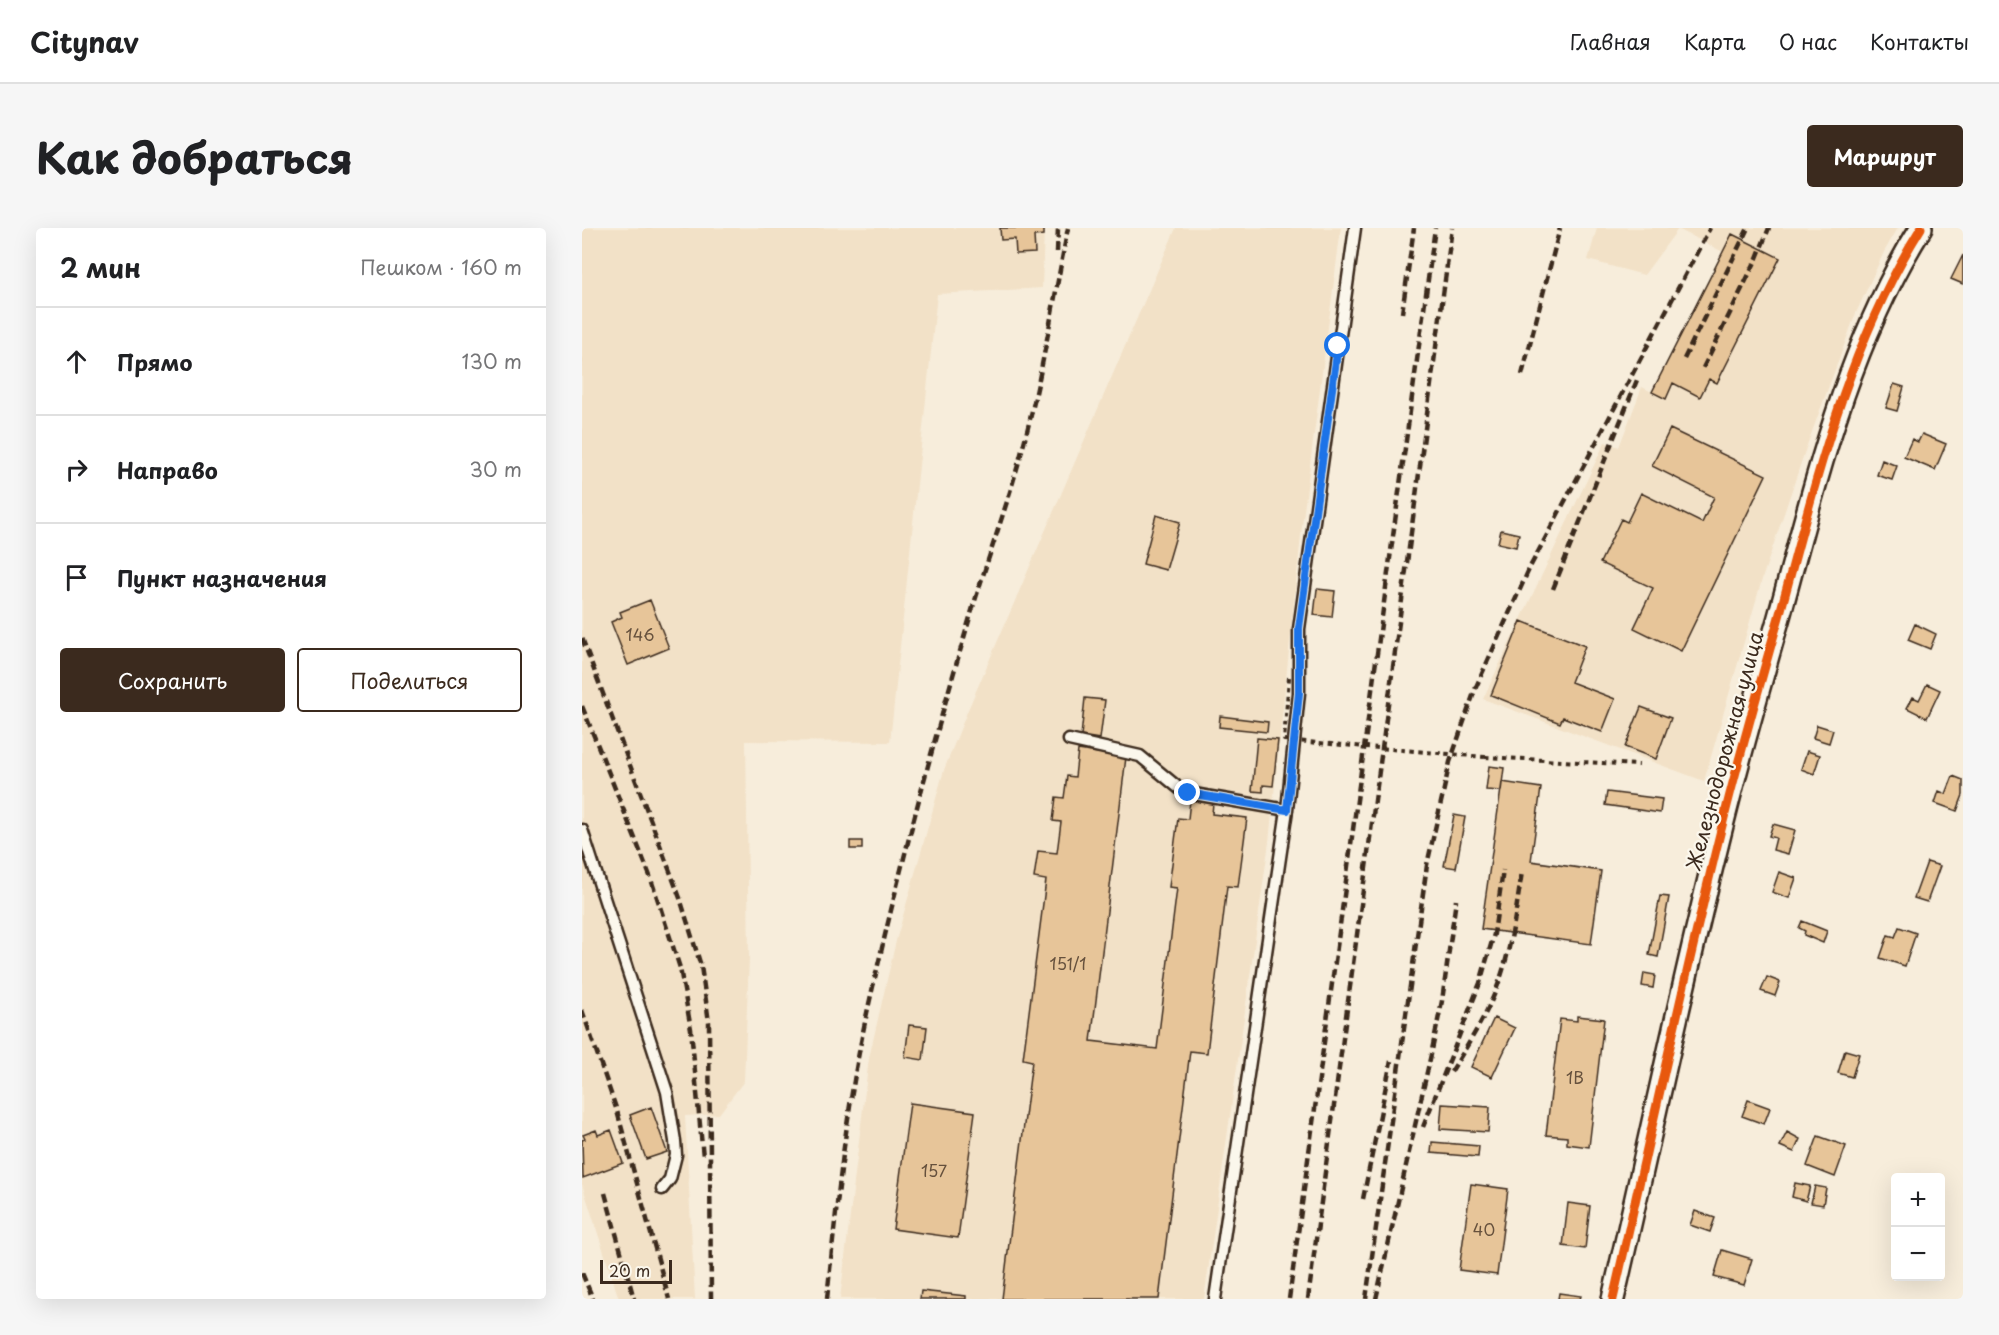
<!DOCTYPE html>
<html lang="ru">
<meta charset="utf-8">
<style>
:root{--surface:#fff;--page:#f6f6f6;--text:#202124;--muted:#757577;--line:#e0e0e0;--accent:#3b2a1e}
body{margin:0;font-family:"Playpen Sans",sans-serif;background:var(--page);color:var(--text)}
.controls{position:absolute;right:18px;bottom:18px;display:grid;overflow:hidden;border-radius:6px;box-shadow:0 6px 24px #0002}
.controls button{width:54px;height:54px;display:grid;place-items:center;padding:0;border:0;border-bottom:2px solid var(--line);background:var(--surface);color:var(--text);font:30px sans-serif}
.scale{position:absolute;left:18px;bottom:15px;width:72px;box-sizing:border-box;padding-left:6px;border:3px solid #3b2a1e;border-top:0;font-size:16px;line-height:21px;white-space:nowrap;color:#3b2a1e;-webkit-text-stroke:4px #fbf7ec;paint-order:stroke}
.stop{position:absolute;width:18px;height:18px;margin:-14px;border:4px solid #1a73e8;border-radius:50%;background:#fff}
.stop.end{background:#1a73e8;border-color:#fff;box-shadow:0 2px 6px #0008}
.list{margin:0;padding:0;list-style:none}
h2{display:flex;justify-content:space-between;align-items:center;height:78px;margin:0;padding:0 24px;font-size:26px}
h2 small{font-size:20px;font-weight:400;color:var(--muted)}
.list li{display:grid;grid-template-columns:39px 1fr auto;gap:18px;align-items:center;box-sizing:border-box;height:108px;padding:0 24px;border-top:2px solid var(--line)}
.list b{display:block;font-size:22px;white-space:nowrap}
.list em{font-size:20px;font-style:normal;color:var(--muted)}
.actions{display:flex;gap:12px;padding:18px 24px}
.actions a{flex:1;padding:14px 0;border:2px solid var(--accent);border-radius:6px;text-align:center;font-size:21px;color:var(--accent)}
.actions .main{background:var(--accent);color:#fff}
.icon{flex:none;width:33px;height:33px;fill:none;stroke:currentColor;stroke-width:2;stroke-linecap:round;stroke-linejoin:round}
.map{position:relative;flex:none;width:1381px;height:1071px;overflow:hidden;border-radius:6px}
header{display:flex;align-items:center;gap:36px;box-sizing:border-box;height:84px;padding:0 30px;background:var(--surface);border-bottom:2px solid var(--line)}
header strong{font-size:28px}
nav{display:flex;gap:33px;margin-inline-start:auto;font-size:21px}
.intro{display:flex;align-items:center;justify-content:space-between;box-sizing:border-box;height:144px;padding:0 36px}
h1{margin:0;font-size:42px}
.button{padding:15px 27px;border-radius:6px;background:var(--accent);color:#fff;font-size:21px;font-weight:700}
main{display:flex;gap:36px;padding:0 36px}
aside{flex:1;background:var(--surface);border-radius:6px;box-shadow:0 6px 24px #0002}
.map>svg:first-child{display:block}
.built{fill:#f2e1c7}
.building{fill:#e7c599;stroke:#3b2a1e;stroke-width:1.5}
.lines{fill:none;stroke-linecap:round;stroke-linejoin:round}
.lane-casing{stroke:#3b2a1e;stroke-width:15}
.street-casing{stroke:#3b2a1e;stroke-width:26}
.path{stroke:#3b2a1e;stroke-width:4;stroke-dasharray:4.5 4.5;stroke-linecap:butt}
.lane{stroke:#fbf7ec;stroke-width:10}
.street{stroke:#fbf7ec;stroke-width:21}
.rail{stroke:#3b2a1e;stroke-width:4.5;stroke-dasharray:9 4.5;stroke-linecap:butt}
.path-bridge{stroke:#3b2a1e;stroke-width:4;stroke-dasharray:4.5 4.5;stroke-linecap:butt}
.cycleway-casing{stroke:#fbf7ec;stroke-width:13}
.cycleway{stroke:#e8590c;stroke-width:9}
.route{stroke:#1a73e8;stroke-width:8}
.labels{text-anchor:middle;stroke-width:4.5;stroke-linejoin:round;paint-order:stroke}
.number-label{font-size:16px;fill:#66513d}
.street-label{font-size:20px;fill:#3b2a1e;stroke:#fbf7ec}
</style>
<header>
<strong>Citynav</strong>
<nav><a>Главная</a><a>Карта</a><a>О нас</a><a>Контакты</a></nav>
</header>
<div class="intro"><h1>Как добраться</h1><a class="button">Маршрут</a></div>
<main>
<aside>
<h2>2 мин<small>Пешком · 160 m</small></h2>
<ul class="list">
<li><svg class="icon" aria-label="ahead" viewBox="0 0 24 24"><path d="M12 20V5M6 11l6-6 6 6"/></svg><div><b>Прямо</b></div><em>130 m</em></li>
<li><svg class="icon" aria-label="right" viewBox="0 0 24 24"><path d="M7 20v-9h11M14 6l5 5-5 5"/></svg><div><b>Направо</b></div><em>30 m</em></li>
<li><svg class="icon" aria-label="arrive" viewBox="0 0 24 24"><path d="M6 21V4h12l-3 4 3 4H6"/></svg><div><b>Пункт назначения</b></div></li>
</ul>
<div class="actions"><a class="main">Сохранить</a><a>Поделиться</a></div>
</aside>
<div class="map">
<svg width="1381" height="1071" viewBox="0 0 1381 1071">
<rect width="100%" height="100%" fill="#f7eddb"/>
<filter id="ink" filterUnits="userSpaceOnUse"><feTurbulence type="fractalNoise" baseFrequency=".0167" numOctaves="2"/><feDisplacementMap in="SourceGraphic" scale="12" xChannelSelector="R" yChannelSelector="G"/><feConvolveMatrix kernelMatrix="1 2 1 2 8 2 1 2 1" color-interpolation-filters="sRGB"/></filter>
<g filter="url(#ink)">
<!-- built -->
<path class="built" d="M0,0h462l-2,60 -105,6 -47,448 -144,-1 3,217 -5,123 -25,33 -34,2 10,183h-76l-37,-115z
M594,0h165l-39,298 -33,316 -65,457h-364l29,-241 27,-117 48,-171 23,-58z
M1015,0h301l-14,24 -28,61 -50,135 -43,128 -59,205 -221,-82 122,-257 14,5 23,-60 10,5 71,-140 -45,-23 -34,46 -56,-15z"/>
<!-- building -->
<path class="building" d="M418,0h44v7l-10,1 1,17 -19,1 -1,-15 -14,1z
M1150,6l48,24 -63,125 -8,-4 -9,18 -27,-14 -7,16 -14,-7z
M1381,27v29l-12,-5z
M1312,156l10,3 -7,24 -11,-3z
M1088,201l96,46 -85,176 -47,-23 19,-40 -53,-25 21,-44 6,3 14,-29 61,30 12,-26 -62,-31z
M1340,206l24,10 -11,26 -31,-13 8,-18 6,3z
M1300,232l15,6 -5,14 -15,-5z
M574,287l24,7 -14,48 -23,-6z
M919,302l18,4 -3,13 -18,-4z
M735,361l18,2 -3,26 -18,-2z
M68,372l19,48 -41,17 -17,-43 11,-5 -2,-5z
M939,393l64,25 -14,36 44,17 -13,33 -39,-15 -3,6 -69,-28z
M1333,396l21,10 -6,15 -22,-9z
M1345,456l13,6 -13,28 -20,-10 6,-11 6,3z
M503,470l20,2 -5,39 -19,-3z
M1059,479l30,11 -15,41 -31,-12z
M638,488l48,6 -1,10 -48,-5z
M1235,497l16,5 -4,13 -16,-5z
M675,510l21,2 -5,46 -10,-1v7l-11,-1z
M496,522l48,7 -35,284 66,8 20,-161 -8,-1 9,-69 10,1 2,-19 23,3 -1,11 35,4 -9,69 -11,-1 -20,167 -17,-2 -31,248h-157l30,-238 -9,-2 23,-179 -12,-2 4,-27 19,2 4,-31 -8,-1 3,-24 8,1 3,-22 8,1z
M1225,523l13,4 -6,19 -13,-5z
M907,538l15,2 -3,23 -15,-1z
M1371,548l10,4v15l-6,16 -22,-8 4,-12 7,3z
M920,554l39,6 -10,73 70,10 -10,73 -110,-15z
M1025,564l55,7 -2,14 -55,-8z
M872,587l11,2 -9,51 -12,-2z
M1191,596l22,6 -7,24 -15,-4 3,-12 -7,-2z
M268,613h12v8h-12z
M1345,634l13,4 -13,36 -13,-4z
M1197,644l17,6 -7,20 -17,-6z
M1078,668l9,1 -11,60 -9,-2z
M1220,693l25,10 -4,12 -19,-8 1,-4 -6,-3z
M1317,699l17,6 -11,33 -25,-8 8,-23 7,2z
M1062,745l11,2 -2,13 -11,-2z
M1185,749l13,5 -5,14 -14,-5z
M995,788l27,3 -15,128 -22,-3v-7l-21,-2 14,-116 17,2z
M912,790l21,10 -23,49 -21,-10z
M327,797l18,2 -4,33 -18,-3z
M1263,822l14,4 -7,23 -14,-4z
M1166,872l22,8 -6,16 -22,-8z
M328,875l65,9 -17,126 -65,-9z
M860,876l48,3 -2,25 -48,-3z
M69,879l16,45 -21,7 -16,-44z
M14,902l2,5 13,-5 12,33 -40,15 -1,-38 3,-1 -2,-4z
M1205,904l13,7 -6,13 -14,-6z
M1236,908l28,10 -11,31 -28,-11z
M850,914l47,4 -1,11 -47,-4z
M1213,955l15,3 -4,15 -14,-4z
M889,956l37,5 -11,86 -38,-5z
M1233,958l11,2 -3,17 -12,-2z
M986,975l22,3 -5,43 -22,-3z
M1113,983l20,7 -5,14 -20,-7z
M1140,1022l30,9 -8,26 -30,-8z
M339,1063l45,5v3h-46z
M977,1065l22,3 -1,3h-22z"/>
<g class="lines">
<defs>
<path id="lane" d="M487,512l71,16 40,33 8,4 99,17
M0,602l85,262 8,49 1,14 -6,24 -8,10
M633,1071l72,-489 12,-117v-64l56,-401"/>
<path id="street" d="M1031,1071c38,-164 72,-329 114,-493 16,-63 34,-126 52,-189 36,-132 68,-271 142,-389"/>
</defs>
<!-- lane casing -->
<use href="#lane" class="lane-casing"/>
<!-- street casing -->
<use href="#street" class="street-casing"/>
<!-- path -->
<path class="path" d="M903,529l154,8"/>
<!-- lane -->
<use href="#lane" class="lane"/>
<!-- street -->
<use href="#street" class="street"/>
<!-- rail -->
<path class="rail" d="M475,24l1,-24
M820,85l12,-85
M1102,131l64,-131
M1121,140l54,-110 12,-30
M940,147l38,-147
M971,361l84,-209
M0,410l98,260 21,68 8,56 2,277
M0,478l68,170 30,92 11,61 12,128
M0,782l35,101 52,188
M869,844c18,-29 37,-59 48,-90 13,-36 17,-73 23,-110
M841,899l57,-144 14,-49 9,-64
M23,965l29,106
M781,971l28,-138
M0,1045l11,26
M245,1071c10,-99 20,-198 42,-295 29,-128 62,-255 99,-380 18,-62 41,-122 57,-185 18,-69 29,-141 43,-211
M707,1071l146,-1071
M726,1071l144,-1071
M784,1071l61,-434 23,-103 26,-75 54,-120 180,-339
M794,1071l56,-249 10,-49 14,-101"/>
<!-- path-bridge -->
<path class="path-bridge" d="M707,449l-5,63 201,17"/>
<defs>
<path id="cycleway" d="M1031,1071c38,-164 72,-329 114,-493 16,-63 34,-126 52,-189 36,-132 68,-271 142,-389"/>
</defs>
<!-- cycleway casing -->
<use href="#cycleway" class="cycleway-casing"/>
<!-- cycleway -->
<use href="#cycleway" class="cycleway"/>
</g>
</g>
<g class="lines" filter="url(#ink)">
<!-- route -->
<path class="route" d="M606,565l99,17 12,-117v-65l39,-282"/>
</g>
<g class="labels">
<!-- number labels -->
<g class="number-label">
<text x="58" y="413">146</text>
<text x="486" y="742">151/1</text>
<text x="993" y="856">1В</text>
<text x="352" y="949">157</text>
<text x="902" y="1008">40</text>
</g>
<!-- street labels -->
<g class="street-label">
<text transform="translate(1143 523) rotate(-75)" y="7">Железнодорожная улица</text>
</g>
</g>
</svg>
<div class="controls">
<button>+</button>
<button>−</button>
</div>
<div class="scale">20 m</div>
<div class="stop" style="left:756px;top:118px"></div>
<div class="stop end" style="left:606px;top:565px"></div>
</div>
</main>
